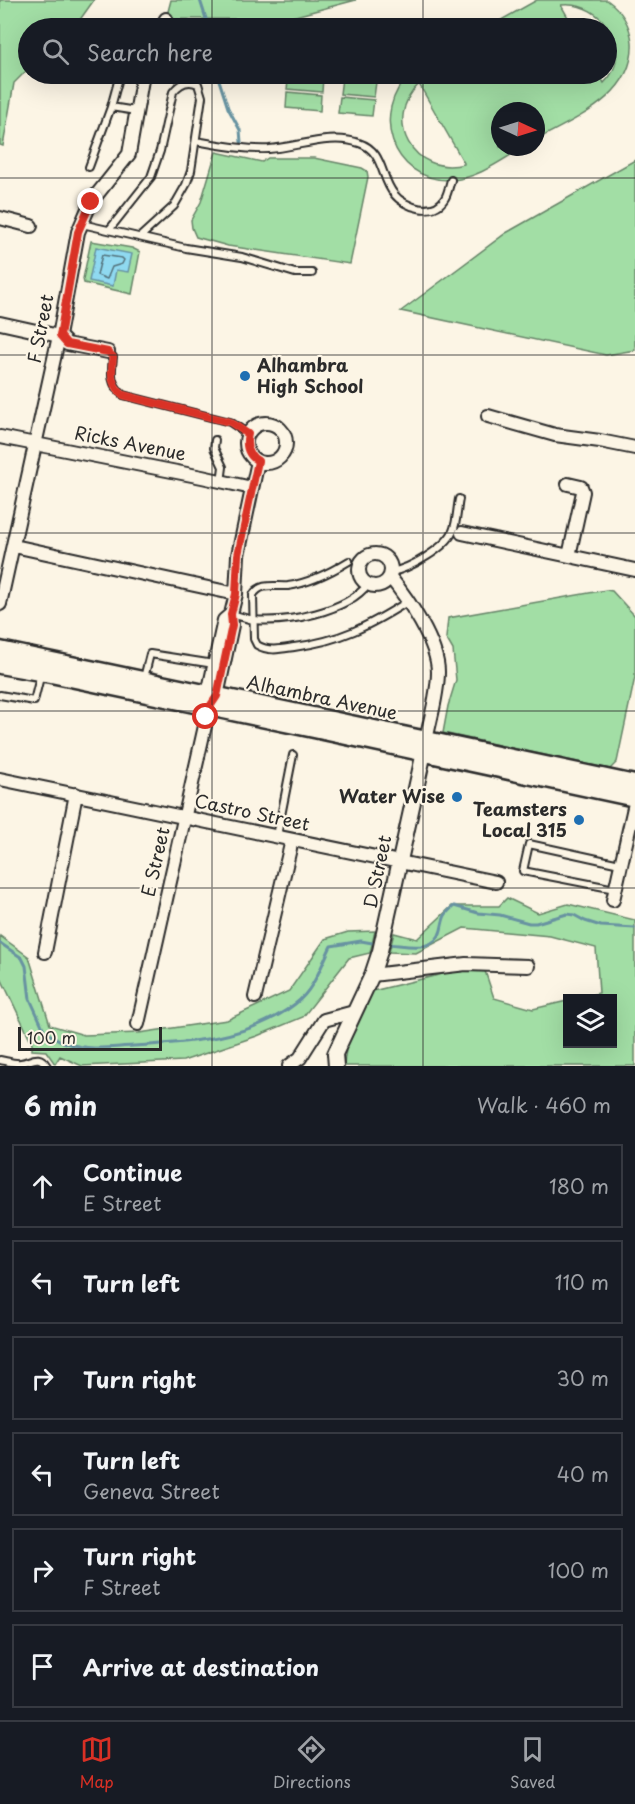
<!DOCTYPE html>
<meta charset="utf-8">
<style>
:root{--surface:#171b24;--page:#242831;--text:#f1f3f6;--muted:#9ea1a6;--line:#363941;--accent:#d93025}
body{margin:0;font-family:"Playpen Sans",sans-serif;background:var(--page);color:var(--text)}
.controls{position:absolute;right:18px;bottom:18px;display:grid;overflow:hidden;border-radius:0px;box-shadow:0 6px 24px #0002}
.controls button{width:54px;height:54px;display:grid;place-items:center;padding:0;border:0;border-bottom:2px solid var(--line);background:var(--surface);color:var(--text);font:30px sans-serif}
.compass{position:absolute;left:491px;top:102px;width:54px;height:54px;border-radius:50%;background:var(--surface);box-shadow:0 6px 24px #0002;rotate:94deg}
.scale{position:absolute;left:18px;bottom:15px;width:144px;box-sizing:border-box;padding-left:6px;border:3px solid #2b2b2b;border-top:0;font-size:16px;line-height:21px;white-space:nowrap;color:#2b2b2b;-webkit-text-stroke:4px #fcf5e5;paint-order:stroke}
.stop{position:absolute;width:18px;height:18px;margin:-14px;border:4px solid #d93025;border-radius:50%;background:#fff}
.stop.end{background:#d93025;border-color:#fff;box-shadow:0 2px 6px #0008}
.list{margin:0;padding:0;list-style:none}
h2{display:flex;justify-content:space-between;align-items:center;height:78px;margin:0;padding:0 24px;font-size:26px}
h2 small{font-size:20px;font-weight:400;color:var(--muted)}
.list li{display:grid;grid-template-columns:39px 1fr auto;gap:18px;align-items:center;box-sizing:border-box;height:84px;margin:0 12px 12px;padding:0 12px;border:2px solid var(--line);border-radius:0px}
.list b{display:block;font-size:22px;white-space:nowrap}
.list p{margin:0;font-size:20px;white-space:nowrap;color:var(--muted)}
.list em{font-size:20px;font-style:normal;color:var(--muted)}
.icon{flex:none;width:33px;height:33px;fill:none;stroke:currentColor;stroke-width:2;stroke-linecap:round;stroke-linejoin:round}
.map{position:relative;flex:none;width:635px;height:1066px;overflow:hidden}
.search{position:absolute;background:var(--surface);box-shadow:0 6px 24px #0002;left:18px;right:18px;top:18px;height:66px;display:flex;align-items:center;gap:15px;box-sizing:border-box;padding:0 21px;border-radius:33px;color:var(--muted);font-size:22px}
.sheet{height:654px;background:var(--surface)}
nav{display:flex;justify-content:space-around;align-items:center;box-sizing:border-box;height:84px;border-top:2px solid var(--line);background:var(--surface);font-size:16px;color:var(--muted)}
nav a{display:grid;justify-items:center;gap:3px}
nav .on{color:var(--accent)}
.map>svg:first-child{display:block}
.green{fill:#a2dea5;stroke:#668468;stroke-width:1.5;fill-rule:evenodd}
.water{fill:#8fd9f0;stroke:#6793a1;stroke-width:1.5}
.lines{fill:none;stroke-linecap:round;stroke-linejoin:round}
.shore{stroke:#53717a;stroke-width:1.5}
.stream{stroke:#6793a1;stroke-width:3}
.service-casing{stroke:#2b2b2b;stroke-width:10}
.minor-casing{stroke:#2b2b2b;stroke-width:16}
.tertiary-casing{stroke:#2b2b2b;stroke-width:18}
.secondary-casing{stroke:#2b2b2b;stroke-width:21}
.service{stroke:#fcf5e5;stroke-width:6}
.minor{stroke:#fcf5e5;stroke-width:12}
.tertiary{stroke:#fcf5e5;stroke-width:14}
.secondary{stroke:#fcf5e5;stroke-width:16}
.route{stroke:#d93025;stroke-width:8}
.grid{fill:none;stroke:#2b2b2b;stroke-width:1.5;stroke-opacity:0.55}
.poi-dot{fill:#1f6fb2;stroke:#fcf5e5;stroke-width:2}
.labels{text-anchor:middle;stroke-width:4.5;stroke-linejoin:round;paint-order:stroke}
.street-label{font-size:18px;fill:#2b2b2b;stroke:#fcf5e5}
.poi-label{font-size:18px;font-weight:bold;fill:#2b2b2b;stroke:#fcf5e5;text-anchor:end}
</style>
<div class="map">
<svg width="635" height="1066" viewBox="0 0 635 1066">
<rect width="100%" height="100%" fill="#fcf5e5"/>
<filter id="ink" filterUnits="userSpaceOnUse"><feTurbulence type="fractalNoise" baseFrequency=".0167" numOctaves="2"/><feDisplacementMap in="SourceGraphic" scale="12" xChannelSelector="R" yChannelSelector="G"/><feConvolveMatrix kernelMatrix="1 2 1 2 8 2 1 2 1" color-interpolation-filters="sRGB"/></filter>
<g filter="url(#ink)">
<!-- green -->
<path class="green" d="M0,0h94l-20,28h-46v41l-14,14 -11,63 -3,-1z
M171,0h185l-72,19h-118z
M537,0h70c14,10 23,25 25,42 3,54 -58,77 -96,98v-29h-36v36h24c-22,13 -48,33 -75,33 -58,0 -79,-68 -39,-106h189l5,9c31,-30 0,-83 -43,-78l13,23h-87zM419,84l45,79v1c-51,13 -82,-44 -45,-80z
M289,74l34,3 -1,15 -35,-3z
M342,78l34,4 -2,15 -34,-3z
M287,92l34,3 -1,16 -34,-3z
M340,97l34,3 -2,16 -34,-3z
M216,152l46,10 6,-4h46l48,10 5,3 1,6 -18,87 -122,-18 -32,-9 -4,-9 -1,-8 10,-18z
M635,160v190l-29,5 -205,-44 105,-78z
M91,241l41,7 8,4 -8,42 -48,-11 -1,-4z
M606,590l6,1 23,25v61l-18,85 -7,7 -167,-36 5,-27 8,-26 -3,-30 -7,-12 2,-20z
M507,898l31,15 30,-9 67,16v146h-291c1,-28 16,-51 29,-75l94,-23h17l10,30 39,11 34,-8 1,43h44v-45l-34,-1 21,-5 -3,-45 -46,-12 -86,-8 -48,25 -27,-1 5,-19 23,6 35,-33h47z
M375,931l-5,22 -21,5 -46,59 -46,19 -74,25 -101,5 -22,-10 -5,8 -9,-13 -14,-1v-7l-32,-67v-40l29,21 21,68 34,10 55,-2 88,-13 62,-29 36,-52 23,-7z"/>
<!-- water -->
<path class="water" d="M96,247l36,7 -4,18 -12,-2 -3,16 -24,-5z"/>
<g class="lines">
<!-- shore -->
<path class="shore" d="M102,255l20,3 2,2 -2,4 -10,3 -5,12 -10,-4z"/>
<!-- stream -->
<path class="stream" d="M200,0l9,28
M217,74l11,34 12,22 1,12
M0,943l22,15 4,8 4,33 15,33c8,4 16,10 24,12 21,7 43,3 64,2 55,-3 117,-7 162,-42 19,-14 26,-38 36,-58l30,-5 17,3
M385,944c18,0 50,11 56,-14 3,-13 2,-15 13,-24l24,7 22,2 29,8h7l31,-9 7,1 11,6 16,5 34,2"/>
<defs>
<path id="service" d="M111,107l25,4
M196,141c24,4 48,9 73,8 29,-2 62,-16 90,-6 25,8 21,34 35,51 11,14 40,23 51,4 3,-5 4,-12 6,-18
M89,167l22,-60 9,-33
M82,224l104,24 56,9 53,16h17
M109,230l42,-53 9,-26 13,-59c6,-8 15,-13 25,-8l4,13 -11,74 -5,14 -12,21 -34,31
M108,352l5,5c-2,17 -3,27 10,38l107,27 18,12
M215,440l-1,8 9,19 -2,15
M349,561c-18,11 -40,22 -61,25 -13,1 -27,-4 -35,9l1,44 3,6c12,7 24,4 37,2 46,-6 75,-21 113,-45
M391,572c18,-3 55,-24 62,-41 4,-9 4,-22 6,-32
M231,614c8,2 16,5 23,6 33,3 93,-8 114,-36
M144,678l6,-24 64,10
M0,695l34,6 7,-28
M277,836l16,-81
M615,889l-92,-18 6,-27 91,20
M0,1060c6,1 15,4 21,3 11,-2 18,-10 26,3"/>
<path id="minor" d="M161,28l5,-9
M0,218l31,8
M0,323l59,13 8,8 41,8
M488,416l67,19 45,6 35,7
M246 443a20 20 0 1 1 40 0a20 20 0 1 1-40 0Z
M0,437l202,40 50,11
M568,484l13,3 2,5 -14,64
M462,533l173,37
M14,546l222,48
M359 570a16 16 0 1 1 32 0a16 16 0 1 1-32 0Z
M390,577c18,22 48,66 48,95 0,23 -8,47 -12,69
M0,604l59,-268 19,-104 13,-30 38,-48 14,-80
M214,700l3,-4 15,-71 -1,-11 5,-20 2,-39 20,-94
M0,779l496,103
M613,900l22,-97
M45,952l31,-158
M372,975l94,-11 62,2
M255,997l37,-157
M138,1024l71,-316 -1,-14 16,-74 7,-6
M289,1066l11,-8 24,-38 30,-8"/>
<path id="tertiary" d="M336,1066l-1,-12 37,-79 8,-24 46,-208"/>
<path id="secondary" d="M0,650l635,134
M0,665l51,9 263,55 321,69"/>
</defs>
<!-- service casing -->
<use href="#service" class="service-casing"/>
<!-- minor casing -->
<use href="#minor" class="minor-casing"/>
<!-- tertiary casing -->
<use href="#tertiary" class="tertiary-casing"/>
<!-- secondary casing -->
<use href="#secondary" class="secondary-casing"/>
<!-- service -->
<use href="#service" class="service"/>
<!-- minor -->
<use href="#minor" class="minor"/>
<!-- tertiary -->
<use href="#tertiary" class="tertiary"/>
<!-- secondary -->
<use href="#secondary" class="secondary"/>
</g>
</g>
<g class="lines" filter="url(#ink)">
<!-- route -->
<path class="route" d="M91,202l-13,30 -18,104 7,8 41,8 5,5c-2,17 -3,27 10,38l107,27 18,12c-3,12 0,21 10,27l-20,94 -2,39 -5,20 1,11 -15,71 -8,12 -3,9"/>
</g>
<!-- grid -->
<path class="grid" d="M212,0v28M423,0v28M212,74v992M423,74v992M0,178h635M0,355h635M0,533h635M0,711h635M0,888h635"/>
<!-- markers -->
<g class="poi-dot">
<circle cx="245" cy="376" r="6"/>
<circle cx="457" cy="797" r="6"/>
<circle cx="579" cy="820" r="6"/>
</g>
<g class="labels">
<!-- street labels -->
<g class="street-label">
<text transform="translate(41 329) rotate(-79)" y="6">F Street</text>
<text transform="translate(130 444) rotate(11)" y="6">Ricks Avenue</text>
<text transform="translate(322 698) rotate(12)" y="6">Alhambra Avenue</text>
<text transform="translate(252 813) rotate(12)" y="6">Castro Street</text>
<text transform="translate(156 862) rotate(-77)" y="6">E Street</text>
<text transform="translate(378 872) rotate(-78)" y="6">D Street</text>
</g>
<!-- poi labels -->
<g class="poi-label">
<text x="257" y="372" text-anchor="start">Alhambra<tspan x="257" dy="21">High School</tspan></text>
<text x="445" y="803">Water Wise</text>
<text x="567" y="816">Teamsters<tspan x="567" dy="21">Local 315</tspan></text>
</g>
</g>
</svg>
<div class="controls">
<button><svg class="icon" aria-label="layers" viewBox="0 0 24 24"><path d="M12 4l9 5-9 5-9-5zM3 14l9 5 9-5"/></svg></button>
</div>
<svg class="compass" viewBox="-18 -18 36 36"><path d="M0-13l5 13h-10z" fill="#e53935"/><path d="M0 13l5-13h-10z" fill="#9ea1a6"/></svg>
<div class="scale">100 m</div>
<div class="stop" style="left:206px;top:717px"></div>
<div class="stop end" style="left:91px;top:202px"></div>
<div class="search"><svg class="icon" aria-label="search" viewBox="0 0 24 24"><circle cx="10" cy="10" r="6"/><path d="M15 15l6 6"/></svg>Search here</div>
</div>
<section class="sheet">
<h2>6 min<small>Walk · 460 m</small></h2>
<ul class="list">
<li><svg class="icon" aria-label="ahead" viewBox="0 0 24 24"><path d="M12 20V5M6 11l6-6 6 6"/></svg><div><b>Continue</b><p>E Street</p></div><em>180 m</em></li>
<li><svg class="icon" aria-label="left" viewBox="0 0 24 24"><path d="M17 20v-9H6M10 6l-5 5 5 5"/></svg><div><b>Turn left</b></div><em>110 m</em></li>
<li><svg class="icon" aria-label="right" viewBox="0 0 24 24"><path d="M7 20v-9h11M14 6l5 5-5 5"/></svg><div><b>Turn right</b></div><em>30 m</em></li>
<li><svg class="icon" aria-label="left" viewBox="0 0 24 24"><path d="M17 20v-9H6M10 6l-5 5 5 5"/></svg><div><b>Turn left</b><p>Geneva Street</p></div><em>40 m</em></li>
<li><svg class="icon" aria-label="right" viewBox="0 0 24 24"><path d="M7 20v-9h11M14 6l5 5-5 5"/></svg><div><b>Turn right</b><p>F Street</p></div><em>100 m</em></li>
<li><svg class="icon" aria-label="arrive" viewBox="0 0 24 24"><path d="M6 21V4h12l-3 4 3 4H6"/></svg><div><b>Arrive at destination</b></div></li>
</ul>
</section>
<nav>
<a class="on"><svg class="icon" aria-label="map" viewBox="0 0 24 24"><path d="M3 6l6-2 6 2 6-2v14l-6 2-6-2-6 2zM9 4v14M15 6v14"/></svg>Map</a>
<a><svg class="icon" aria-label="directions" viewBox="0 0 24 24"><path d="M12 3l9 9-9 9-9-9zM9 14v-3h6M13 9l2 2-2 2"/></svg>Directions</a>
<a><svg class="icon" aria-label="saved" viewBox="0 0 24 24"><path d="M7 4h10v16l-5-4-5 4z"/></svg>Saved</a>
</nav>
